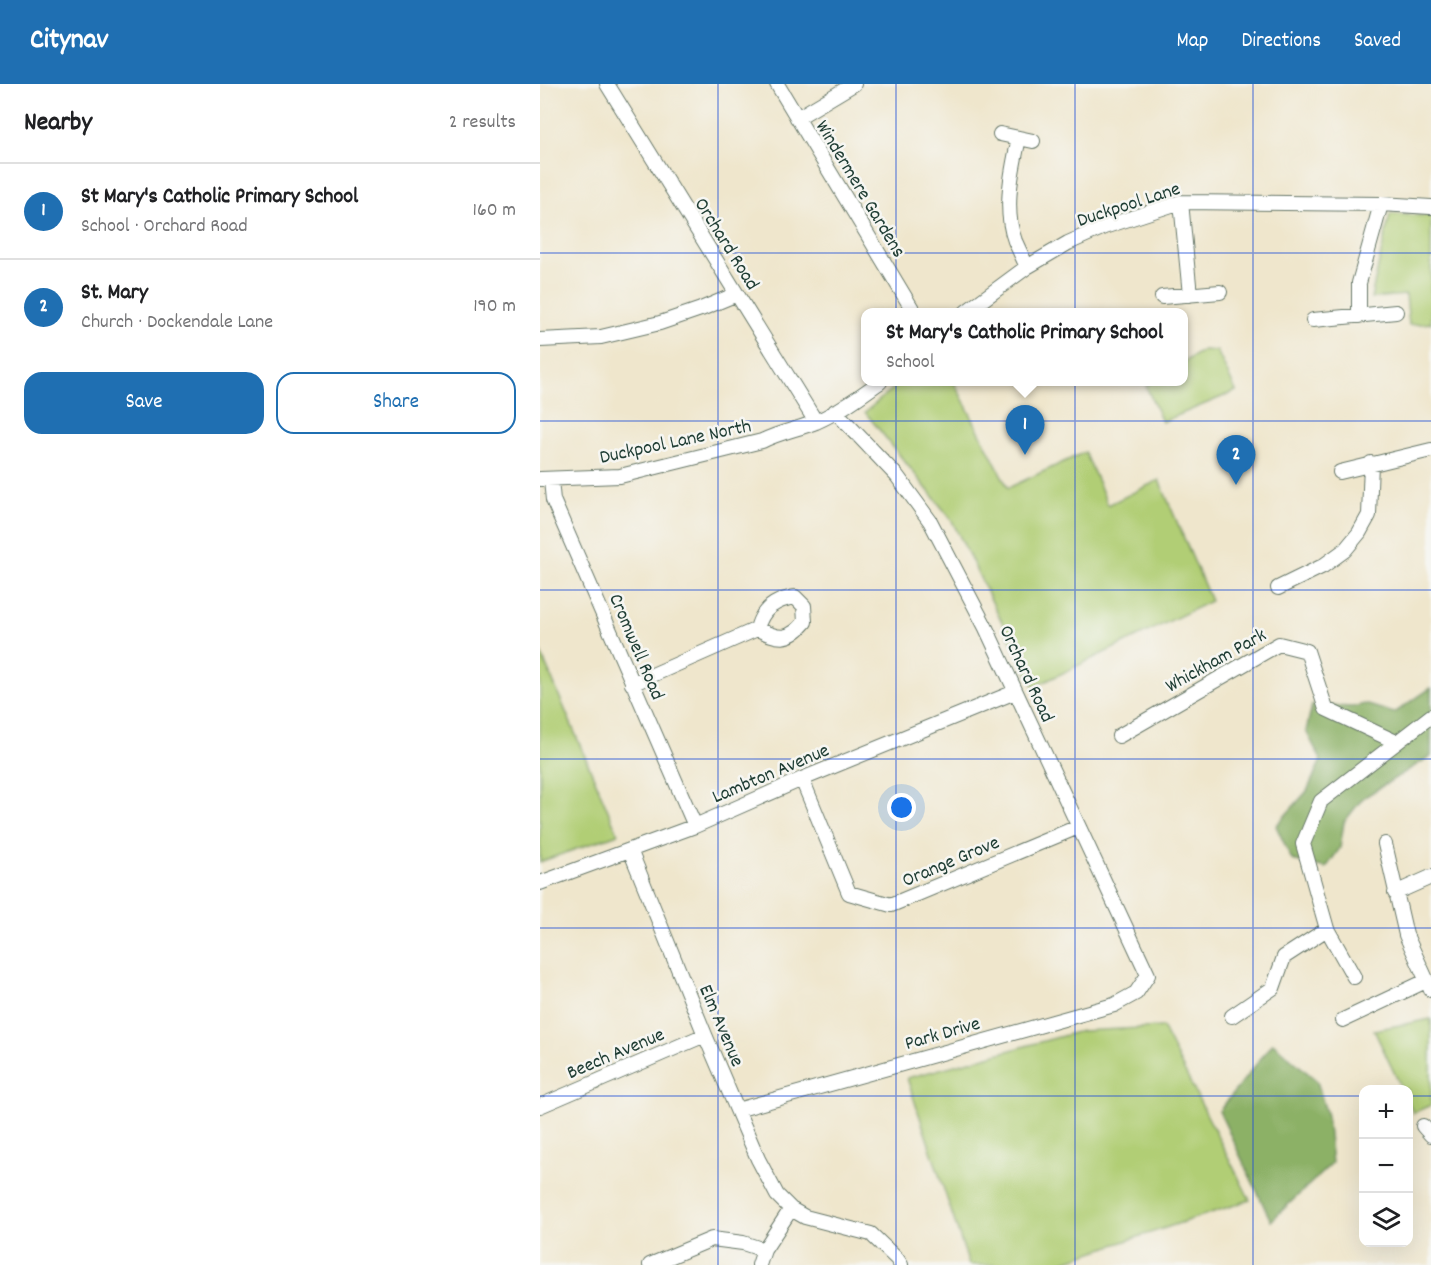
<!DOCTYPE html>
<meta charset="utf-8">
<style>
:root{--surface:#fff;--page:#f6f6f6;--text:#202124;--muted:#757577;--line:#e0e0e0;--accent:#1f6fb2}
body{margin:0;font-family:Dekko,sans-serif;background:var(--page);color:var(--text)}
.controls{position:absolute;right:18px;bottom:18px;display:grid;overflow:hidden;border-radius:12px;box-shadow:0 6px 24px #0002}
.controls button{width:54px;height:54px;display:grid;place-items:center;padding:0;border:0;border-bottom:2px solid var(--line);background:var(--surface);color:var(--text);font:30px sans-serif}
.you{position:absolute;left:362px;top:724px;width:21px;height:21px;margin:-15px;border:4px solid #fff;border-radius:50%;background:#1a73e8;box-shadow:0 0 0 9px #1a73e833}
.badge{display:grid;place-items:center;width:39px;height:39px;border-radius:50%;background:var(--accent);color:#fff;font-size:20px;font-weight:700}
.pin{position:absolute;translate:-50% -50px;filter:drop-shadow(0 2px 3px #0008)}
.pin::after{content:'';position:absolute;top:32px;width:21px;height:18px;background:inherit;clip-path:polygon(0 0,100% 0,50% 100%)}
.popup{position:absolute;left:321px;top:224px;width:327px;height:78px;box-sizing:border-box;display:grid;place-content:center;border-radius:12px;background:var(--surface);filter:drop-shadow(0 2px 4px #0005);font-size:20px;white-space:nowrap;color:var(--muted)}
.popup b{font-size:22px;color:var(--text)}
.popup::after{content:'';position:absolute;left:50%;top:100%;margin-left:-12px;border:12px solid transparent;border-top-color:var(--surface)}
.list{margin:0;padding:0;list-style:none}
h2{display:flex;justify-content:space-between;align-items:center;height:78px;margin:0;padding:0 24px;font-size:26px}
h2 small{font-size:20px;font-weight:400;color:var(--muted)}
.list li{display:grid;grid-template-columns:39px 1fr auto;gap:18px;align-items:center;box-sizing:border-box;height:96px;padding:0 24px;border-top:2px solid var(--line)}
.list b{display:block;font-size:22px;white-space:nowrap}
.list p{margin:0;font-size:20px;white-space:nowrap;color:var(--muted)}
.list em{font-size:20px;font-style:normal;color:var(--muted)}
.actions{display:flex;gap:12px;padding:18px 24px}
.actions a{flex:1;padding:14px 0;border:2px solid var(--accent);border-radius:18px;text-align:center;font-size:21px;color:var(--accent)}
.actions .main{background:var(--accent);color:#fff}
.icon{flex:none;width:33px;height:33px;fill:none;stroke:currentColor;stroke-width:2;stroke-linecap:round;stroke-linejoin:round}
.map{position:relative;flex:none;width:891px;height:1181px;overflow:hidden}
header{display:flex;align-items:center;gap:36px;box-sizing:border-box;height:84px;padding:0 30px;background:var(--accent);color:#fff}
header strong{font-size:28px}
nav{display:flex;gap:33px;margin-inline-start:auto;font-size:21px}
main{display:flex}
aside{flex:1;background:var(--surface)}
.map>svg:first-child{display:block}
.green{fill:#b1ce75;stroke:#688654;stroke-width:1.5}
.forest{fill:#8cb166;stroke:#56774d;stroke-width:1.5}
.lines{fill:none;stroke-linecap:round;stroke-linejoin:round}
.street-casing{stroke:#687869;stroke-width:16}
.street{stroke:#fff;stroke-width:14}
.grid{fill:none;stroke:#1d4ed8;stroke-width:1.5;stroke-opacity:0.55}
.labels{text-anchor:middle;stroke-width:5;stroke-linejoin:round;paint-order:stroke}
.street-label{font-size:20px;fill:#1f3d34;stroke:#f6f6f2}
</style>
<header>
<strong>Citynav</strong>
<nav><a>Map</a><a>Directions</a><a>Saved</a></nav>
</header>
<main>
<aside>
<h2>Nearby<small>2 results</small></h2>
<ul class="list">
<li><span class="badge">1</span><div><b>St Mary's Catholic Primary School</b><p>School · Orchard Road</p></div><em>160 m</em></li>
<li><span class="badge">2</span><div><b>St. Mary</b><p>Church · Dockendale Lane</p></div><em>190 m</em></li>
</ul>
<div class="actions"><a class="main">Save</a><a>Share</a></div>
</aside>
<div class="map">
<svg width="891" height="1181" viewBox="0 0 891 1181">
<rect width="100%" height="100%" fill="#f6f6f2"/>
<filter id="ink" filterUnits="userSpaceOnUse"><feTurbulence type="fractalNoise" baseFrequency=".0167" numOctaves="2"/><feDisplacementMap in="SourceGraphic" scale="12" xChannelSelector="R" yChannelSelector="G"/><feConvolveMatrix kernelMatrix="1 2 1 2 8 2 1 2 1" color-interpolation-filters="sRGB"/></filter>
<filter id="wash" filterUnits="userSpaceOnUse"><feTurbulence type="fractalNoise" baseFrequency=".008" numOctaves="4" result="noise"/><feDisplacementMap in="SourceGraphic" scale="24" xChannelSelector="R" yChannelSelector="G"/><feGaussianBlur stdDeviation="1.35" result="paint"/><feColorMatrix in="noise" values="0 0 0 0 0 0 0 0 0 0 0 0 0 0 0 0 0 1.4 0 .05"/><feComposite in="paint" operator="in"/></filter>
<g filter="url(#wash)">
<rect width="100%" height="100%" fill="#efe6cc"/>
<!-- green -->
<path class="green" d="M850,130l41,2v107l-22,2 -3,-30 -35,3z
M663,266l14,1 19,40 -74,31 -16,-36 7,-4h31v-20z
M361,298h53l54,106 77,-36 23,53 51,-25 52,121 -177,86 -83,-168 -86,-107z
M0,567l78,183 -78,28z
M891,935v86l-18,8 -4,-10 -1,-13 -6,-1 -28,-59z
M622,943l88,173 -197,65h-84l-62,-187 174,-47z"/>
<!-- forest -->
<path class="forest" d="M891,604v68l-68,42 -19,24 -4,26 -14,20 -34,-8 -16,-34 31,-35 14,-31 -15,-29 6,-26 40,2 13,-3 29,9z
M733,959l44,38 10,35 5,47 -61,58 -52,-110z"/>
</g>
<g filter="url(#ink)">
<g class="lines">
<defs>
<path id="street" d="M67,0l209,338
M237,0l137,228
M257,34l57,-34
M460,50l33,7
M479,54c-7,32 -16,71 -4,103 4,9 8,17 12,26
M641,118l9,93
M622,213l58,-5
M426,228l61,-45 41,-24 36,-16 77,-25 200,2 50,3
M819,232v-33l22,-79
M773,236l83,-8
M0,256l61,-3 59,-14 41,-14 36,-15
M800,388l91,-22
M0,395l80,-3 142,-35c18,-9 36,-12 54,-19 23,-10 44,-26 64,-40
M11,396l2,20 142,326
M738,504l45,-22 22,-16 14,-17 10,-18 2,-52
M92,600l125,-55c22,10 31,13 48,-7l-1,-16 -9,-9c-20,3 -33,12 -38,32
M579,652l160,-92 28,7 19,58 70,33
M262,695l47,114 42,12 187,-78
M845,760l21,91 25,55
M90,766l75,185 53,124 19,36 14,14 14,8 66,17 26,25 4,6
M0,799l155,-57 107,-47 213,-87
M855,809l36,-16
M814,893l-27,-48 -24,-85 18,-43 110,-85
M692,932l41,-28 11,-31 43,-28
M803,936l83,-39
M0,1022l165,-71
M197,1026l377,-105 22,-12 12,-18 -162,-347 -56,-107 -33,-45 -62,-65
M883,1042l8,9
M110,1181l62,-26 31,4 21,7
M219,1181l5,-15 27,-41"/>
</defs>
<!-- street casing -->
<use href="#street" class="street-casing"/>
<!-- street -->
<use href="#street" class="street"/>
</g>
</g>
<!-- grid -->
<path class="grid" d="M178,0v1181M356,0v1181M535,0v1181M713,0v1181M0,169h891M0,337h891M0,506h891M0,675h891M0,844h891M0,1012h824M868,1012h23"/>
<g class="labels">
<!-- street labels -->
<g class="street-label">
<text transform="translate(322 104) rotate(59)" y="7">Windermere Gardens</text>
<text transform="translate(588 119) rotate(-18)" y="7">Duckpool Lane</text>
<text transform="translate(188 159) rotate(58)" y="7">Orchard Road</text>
<text transform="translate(135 356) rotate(-12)" y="7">Duckpool Lane North</text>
<text transform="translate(98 562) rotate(67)" y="7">Cromwell Road</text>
<text transform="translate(675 575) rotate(-29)" y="7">Whickham Park</text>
<text transform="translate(488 589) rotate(65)" y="7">Orchard Road</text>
<text transform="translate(230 688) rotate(-23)" y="7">Lambton Avenue</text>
<text transform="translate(410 776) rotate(-23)" y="7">Orange Grove</text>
<text transform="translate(183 941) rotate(67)" y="7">Elm Avenue</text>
<text transform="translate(402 948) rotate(-16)" y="7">Park Drive</text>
<text transform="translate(75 968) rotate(-23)" y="7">Beech Avenue</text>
</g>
</g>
</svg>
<div class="controls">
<button>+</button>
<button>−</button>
<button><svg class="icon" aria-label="layers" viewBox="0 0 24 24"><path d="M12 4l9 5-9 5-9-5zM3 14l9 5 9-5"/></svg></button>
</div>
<div class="you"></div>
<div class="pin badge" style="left:485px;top:371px">1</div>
<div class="popup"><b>St Mary's Catholic Primary School</b>School</div>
<div class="pin badge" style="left:696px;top:401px">2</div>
</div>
</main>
